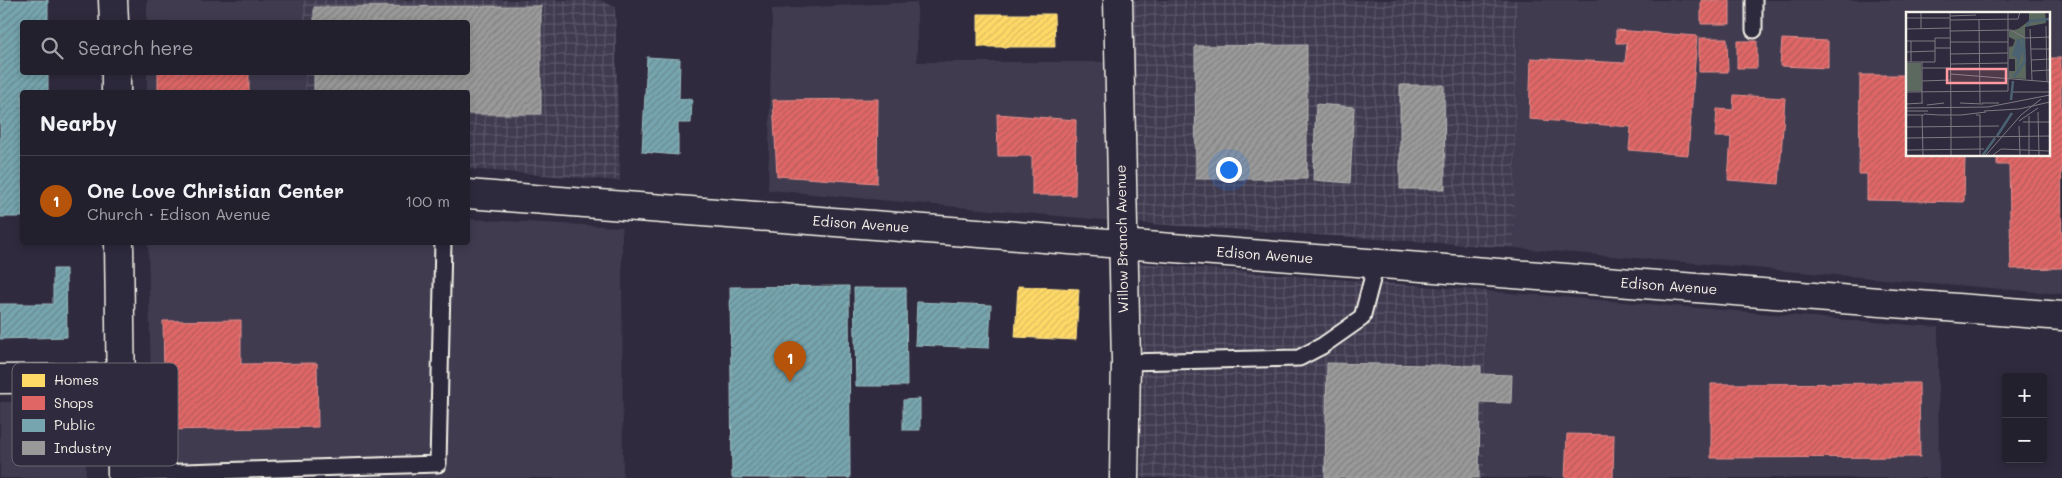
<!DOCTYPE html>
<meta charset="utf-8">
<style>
:root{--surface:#23202e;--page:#2b2836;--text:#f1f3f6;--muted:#a3a3aa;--line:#403e4a;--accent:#b45309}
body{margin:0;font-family:Mali,sans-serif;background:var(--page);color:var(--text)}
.controls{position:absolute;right:15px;bottom:15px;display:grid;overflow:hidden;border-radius:5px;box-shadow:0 2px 8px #0003}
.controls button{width:45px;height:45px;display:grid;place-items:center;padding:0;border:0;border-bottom:1px solid var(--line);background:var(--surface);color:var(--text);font:25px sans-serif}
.you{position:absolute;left:1228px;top:169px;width:18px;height:18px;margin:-12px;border:4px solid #fff;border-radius:50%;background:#1a73e8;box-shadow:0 0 0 8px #1a73e833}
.badge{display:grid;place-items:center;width:32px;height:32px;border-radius:50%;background:var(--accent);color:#fff;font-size:16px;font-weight:700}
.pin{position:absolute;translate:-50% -41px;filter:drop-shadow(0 1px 2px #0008)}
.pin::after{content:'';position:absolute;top:26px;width:18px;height:15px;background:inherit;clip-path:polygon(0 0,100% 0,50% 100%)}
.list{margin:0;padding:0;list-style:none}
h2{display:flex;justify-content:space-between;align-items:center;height:65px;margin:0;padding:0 20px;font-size:21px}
h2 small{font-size:16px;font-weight:400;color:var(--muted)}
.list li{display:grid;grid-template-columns:32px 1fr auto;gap:15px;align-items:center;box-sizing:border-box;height:90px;padding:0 20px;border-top:1px solid var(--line)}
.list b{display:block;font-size:19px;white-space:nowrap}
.list p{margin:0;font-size:16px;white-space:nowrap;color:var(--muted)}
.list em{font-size:16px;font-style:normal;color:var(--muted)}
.icon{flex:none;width:28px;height:28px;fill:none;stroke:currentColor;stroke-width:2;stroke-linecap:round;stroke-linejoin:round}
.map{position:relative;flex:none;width:2062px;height:478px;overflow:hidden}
.search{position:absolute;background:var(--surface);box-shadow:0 2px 8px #0003;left:20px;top:20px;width:450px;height:55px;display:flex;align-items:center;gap:12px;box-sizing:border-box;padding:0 18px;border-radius:5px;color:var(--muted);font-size:19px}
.panel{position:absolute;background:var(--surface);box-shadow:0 2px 8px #0003;left:20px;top:90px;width:450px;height:155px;border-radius:5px}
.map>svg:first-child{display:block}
.built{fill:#3f3a50;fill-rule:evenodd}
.industrial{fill:url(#industrial-grid)}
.homes{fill:url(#homes-hatch);stroke:#fce08d}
.shops{fill:url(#shops-hatch);stroke:#e6908d}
.public{fill:url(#public-hatch);stroke:#9cbcc0}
.industry{fill:url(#industry-hatch);stroke:#b4b3b1}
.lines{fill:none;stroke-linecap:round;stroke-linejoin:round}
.lane-casing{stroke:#f4f1e8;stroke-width:19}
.street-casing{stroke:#f4f1e8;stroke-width:31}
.secondary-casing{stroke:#f4f1e8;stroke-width:31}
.lane{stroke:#2f2a3d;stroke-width:15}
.street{stroke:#2f2a3d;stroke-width:28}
.secondary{stroke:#2f2a3d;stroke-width:28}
.labels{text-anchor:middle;stroke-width:5;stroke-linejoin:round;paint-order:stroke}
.street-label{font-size:14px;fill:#f4f1e8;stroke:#2f2a3d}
.inset-river{fill:none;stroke:#4a6272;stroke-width:2.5}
.inset-road{fill:none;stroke:#7e7a81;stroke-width:1}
.view{fill:#ff9aa2;fill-opacity:0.15;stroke:#ff9aa2;stroke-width:2.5}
.inset-edge{fill:none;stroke:#f4f1e8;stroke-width:2.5}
.key{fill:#2f2a3d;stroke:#6a6670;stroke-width:1}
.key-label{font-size:14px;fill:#f4f1e8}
</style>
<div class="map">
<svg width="2062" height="478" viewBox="0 0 2062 478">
<defs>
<pattern id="industrial-grid" width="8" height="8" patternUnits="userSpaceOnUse" patternTransform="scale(1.25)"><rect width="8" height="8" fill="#3f3a50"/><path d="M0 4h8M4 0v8" fill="none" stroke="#5b5769"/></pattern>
<pattern id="homes-hatch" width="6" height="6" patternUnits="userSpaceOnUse" patternTransform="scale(1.25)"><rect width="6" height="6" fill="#ffd966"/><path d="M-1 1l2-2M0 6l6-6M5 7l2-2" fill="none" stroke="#dbbc60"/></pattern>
<pattern id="shops-hatch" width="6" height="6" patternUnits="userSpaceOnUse" patternTransform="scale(1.25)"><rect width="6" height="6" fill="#e06666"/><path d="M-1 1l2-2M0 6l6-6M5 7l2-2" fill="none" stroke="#b35d5c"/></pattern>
<pattern id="public-hatch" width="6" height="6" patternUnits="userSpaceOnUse" patternTransform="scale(1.25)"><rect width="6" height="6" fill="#76a5af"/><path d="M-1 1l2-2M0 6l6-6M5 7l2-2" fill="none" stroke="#688990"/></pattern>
<pattern id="industry-hatch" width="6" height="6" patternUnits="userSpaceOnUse" patternTransform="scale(1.25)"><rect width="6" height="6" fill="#999"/><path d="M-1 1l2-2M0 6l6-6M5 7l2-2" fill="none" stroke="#818180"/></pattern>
</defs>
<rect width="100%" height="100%" fill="#2f2a3d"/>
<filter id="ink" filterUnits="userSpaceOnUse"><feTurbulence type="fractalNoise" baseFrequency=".02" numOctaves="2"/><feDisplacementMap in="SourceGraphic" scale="10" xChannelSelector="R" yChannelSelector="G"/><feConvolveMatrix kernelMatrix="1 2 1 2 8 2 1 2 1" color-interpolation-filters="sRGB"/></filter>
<g filter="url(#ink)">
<!-- built -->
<path class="built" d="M147,0h157v22h-157z
M1517,0h545v294l-548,-46zM1907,14h141v141h-141z
M917,2v60h216l3,161 -368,-33 4,-181z
M147,73h158v19h-158z
M468,219l154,8 1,251h-470l-5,-235 320,-1z
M1486,291l452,36 1,151h-455z
M85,401l1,77h-86v-76z"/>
<!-- industrial -->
<path class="industrial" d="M304,0h296l15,7 5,174 -152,-12v-77h-163v-19l163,-1v-50h-164z
M1131,0h386l-3,248 -378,-25z
M1138,263l348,28 -2,187h-343z"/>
<!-- homes -->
<path class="homes" d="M978,14h76l1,33h-77z
M1018,286l61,3 -3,51 -61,-3z"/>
<!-- shops -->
<path class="shops" d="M1701,0h29v24h-29z
M1616,30l81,6 -9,119 -59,-5 2,-23 -102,-8 2,-61 94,5 2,-20h-11z
M1699,38h28l1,34h-29z
M1782,39l46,2v27l-48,-2z
M1737,41h20v27h-20z
M2048,58h13l1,210 -51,1 -2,-104h-12v-10h51z
M158,72h91v20h-91z
M1860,75h47v80h58l-1,47 -97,-2v-26h-8z
M1734,95l51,3 -6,86 -51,-4 3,-43h-16l2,-28 16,1z
M878,99l-1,84 -100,-7 -4,-76z
M997,114l79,6 -1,75h-43v-39h-34z
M241,320v44l76,-1 1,64 -153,3 -2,-109z
M1919,383l1,74 -209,1v-74z
M1567,434l47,1 -1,43h-48z"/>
<!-- public -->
<path class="public" d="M0,0h48v22h-26v50h26v20h-26v125h-22z
M647,57l33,2 -1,40h13l-1,24h-13v32l-36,-3z
M53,269h13l1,68 -67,2v-35h53z
M849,286l1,192h-118l-2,-191z
M854,288h52l1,98h-51z
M917,302l74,3 -2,43 -74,-3z
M920,399v31h-17v-30z"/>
<!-- industry -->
<path class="industry" d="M541,6v108h-73v-22h-154v-20h154v-50h-154v-15z
M1307,45v134h-111l-1,-133z
M1400,85h44l1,104h-45z
M1316,104l38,3 -4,76 -37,-3z
M1327,363l154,3v8l31,1 -1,28 -31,-1 -1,76h-154z"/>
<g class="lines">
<defs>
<path id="lane" d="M1754,0v30
M1126,362l173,-4 23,-12 40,-28 14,-54
M30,379v22
M122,474l316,-10 5,-222"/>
<path id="street" d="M1118,0l8,362 -2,116
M0,379l121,-1"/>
<path id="secondary" d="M113,0l1,22
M116,72v20
M468,194l1594,122
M119,242l3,236"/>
</defs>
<!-- lane casing -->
<use href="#lane" class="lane-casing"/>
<!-- street casing -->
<use href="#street" class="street-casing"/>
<!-- secondary casing -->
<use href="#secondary" class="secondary-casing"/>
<!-- lane -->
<use href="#lane" class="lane"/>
<!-- street -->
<use href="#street" class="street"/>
<!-- secondary -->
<use href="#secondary" class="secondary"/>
</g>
</g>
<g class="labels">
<!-- street labels -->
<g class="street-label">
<text transform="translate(861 224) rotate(4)" y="5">Edison Avenue</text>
<text transform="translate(1122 239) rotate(-91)" y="5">Willow Branch Avenue</text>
<text transform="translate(1265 255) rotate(4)" y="5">Edison Avenue</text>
<text transform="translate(1669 286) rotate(4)" y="5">Edison Avenue</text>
</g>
</g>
<!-- overview -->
<g transform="translate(1906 12)">
<rect width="144" height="144" fill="#2f2a3d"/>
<path d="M123,0h16l1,11 -21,4 1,52 -17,-1v-7h6v-12h-6v-12l4,-1 2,-6 -6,-3v-6l9,-2 11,-8zM0,51h15l1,28h-16z" fill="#5c695f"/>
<path d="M111,27h3l3,10 -6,21v-12l-5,-3z" fill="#4a6272"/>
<path class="inset-river" d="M121,14l3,-5 20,-2M108,65l11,-16 -2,-23M105,88l2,-19M91,124l15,-23M77,143l12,-17"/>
<path class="inset-road" d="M44,0l1,107M44,4l26,-1M0,6h44M44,8l68,-1 2,-7M73,8l1,83M140,14l1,56M0,17l44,-1M15,17v-17M124,17l2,51M44,19l61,-1 14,8 25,-1M0,29h29M5,29v21M44,30h58M29,36h15M125,37h19M0,40l29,-1M44,42l58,-1M125,48l19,-1M0,50h29v-24h15M16,50v41M44,52l58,-1M16,56h28M126,59l18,-1M45,62l99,8M16,69l29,-1M0,80l102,-1v-79M107,80h37M54,91l23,1M76,91h17M0,92l17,-1M21,93l17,-2M0,96l82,-1 62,-12M0,99h22M78,99l35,-2 31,-7M132,100l1,43M18,102l15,1M0,103h18M16,103l1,40M33,103h22M55,103l25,-3M70,103h4v40M123,104v39M45,106v37M113,109l19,-13M117,110h27M113,114l1,29M0,115l93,-1M0,126l144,-2M0,138l78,-1M80,143l35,-40 20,-16M87,143l8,-6 49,2"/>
<path class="view" d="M41,57h59v14h-59z"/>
<rect width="144" height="144" class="inset-edge"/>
</g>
<!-- legend -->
<rect x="12" y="363" width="166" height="103" rx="8" class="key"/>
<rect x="22" y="374" width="23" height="13" fill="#ffd966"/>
<rect x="22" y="396" width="23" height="14" fill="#e06666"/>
<rect x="22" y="419" width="23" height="13" fill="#76a5af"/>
<rect x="22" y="441" width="23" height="14" fill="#999"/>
<g class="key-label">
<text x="54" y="385">Homes</text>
<text x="54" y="408">Shops</text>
<text x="54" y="430">Public</text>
<text x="54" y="453">Industry</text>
</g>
</svg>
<div class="controls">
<button>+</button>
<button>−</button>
</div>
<div class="you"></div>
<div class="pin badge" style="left:790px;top:382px">1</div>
<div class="search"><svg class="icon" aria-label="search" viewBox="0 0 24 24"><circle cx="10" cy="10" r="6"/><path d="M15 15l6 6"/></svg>Search here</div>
<section class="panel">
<h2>Nearby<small></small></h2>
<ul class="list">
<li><span class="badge">1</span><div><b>One Love Christian Center</b><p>Church · Edison Avenue</p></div><em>100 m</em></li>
</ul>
</section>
</div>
